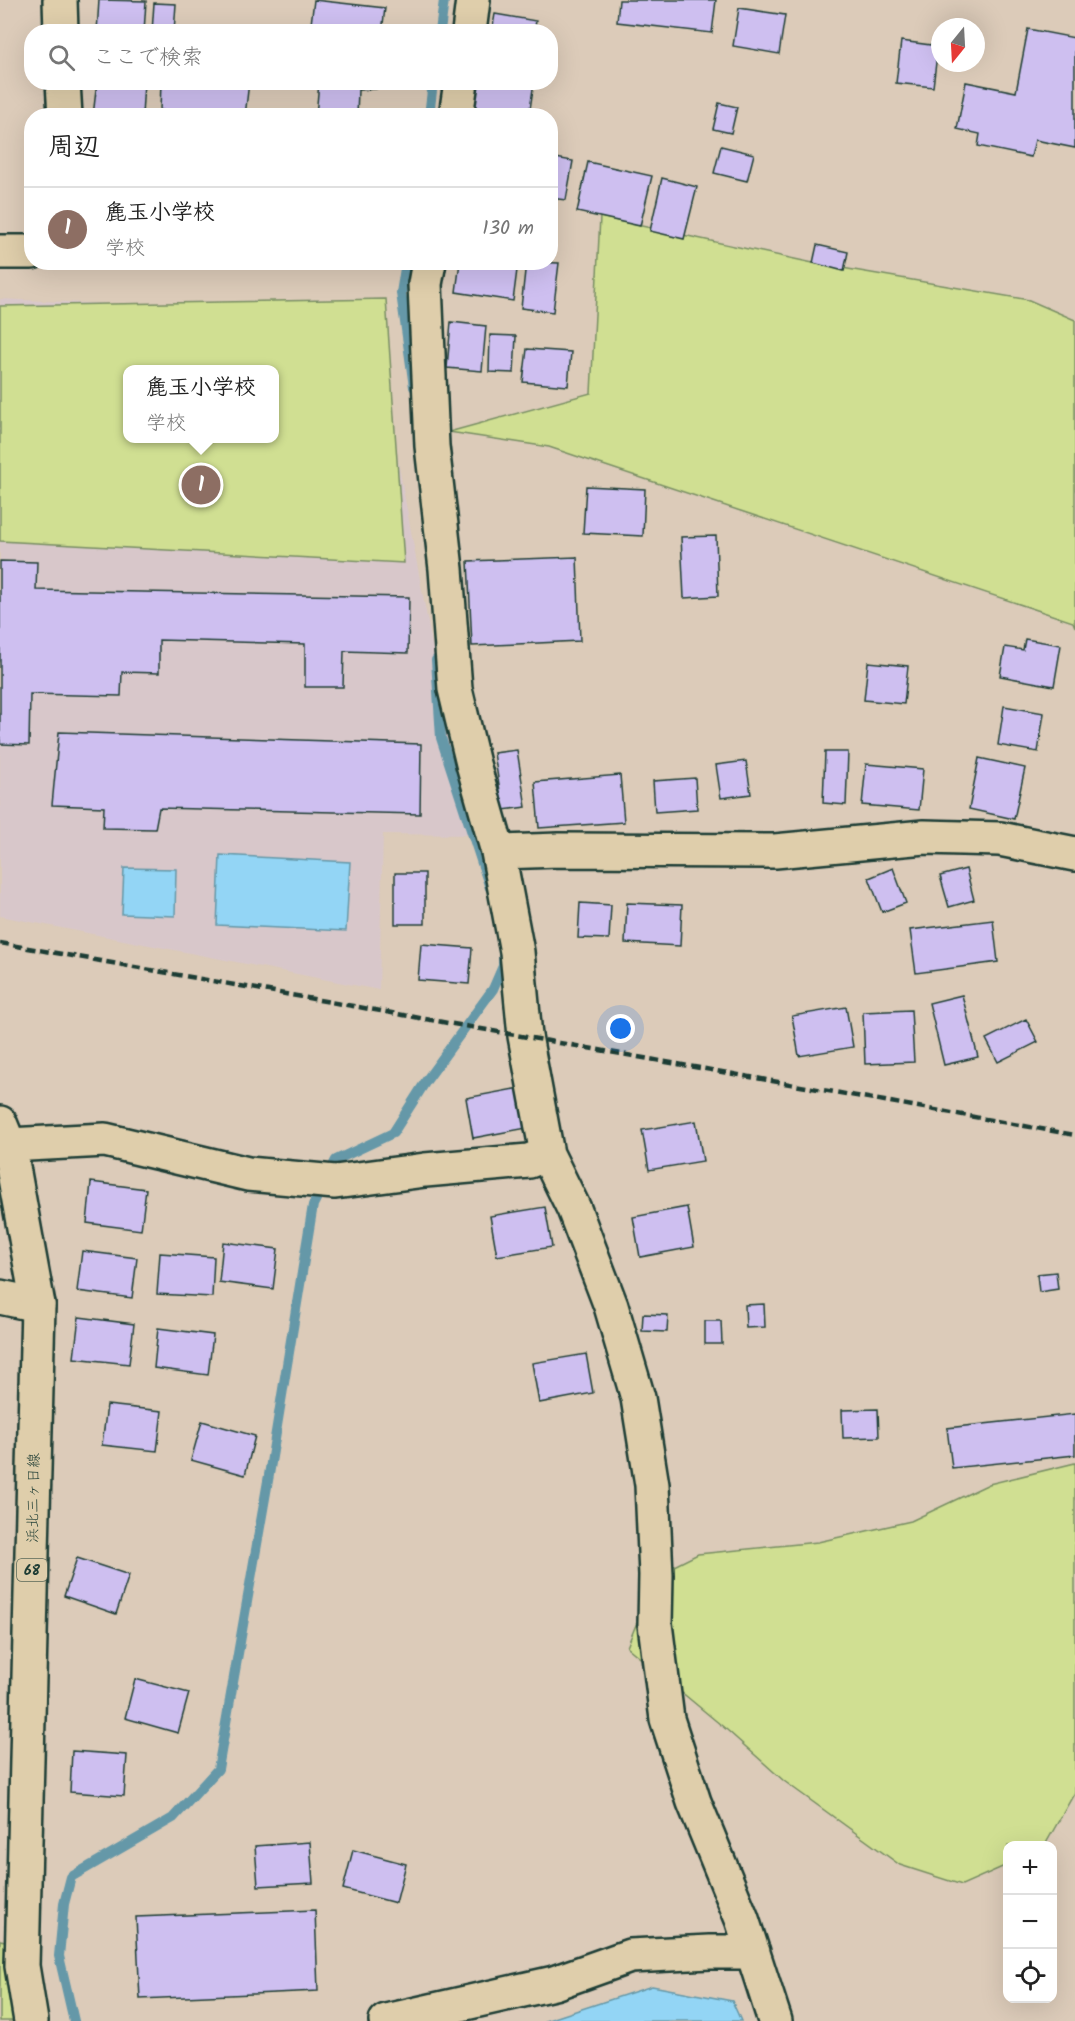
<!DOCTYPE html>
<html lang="ja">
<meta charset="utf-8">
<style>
:root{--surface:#fff;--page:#f2f2f2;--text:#222;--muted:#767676;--line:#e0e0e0;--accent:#1f3d34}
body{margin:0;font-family:Kalam,"Klee One",sans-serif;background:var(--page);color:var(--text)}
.controls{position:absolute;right:18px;bottom:18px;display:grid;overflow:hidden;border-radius:12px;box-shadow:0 6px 24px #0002}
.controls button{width:54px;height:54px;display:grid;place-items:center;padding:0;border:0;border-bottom:2px solid var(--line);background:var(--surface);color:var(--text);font:30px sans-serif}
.compass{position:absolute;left:931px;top:18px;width:54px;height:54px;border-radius:50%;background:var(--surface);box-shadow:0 6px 24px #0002;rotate:198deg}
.you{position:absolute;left:621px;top:1029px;width:21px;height:21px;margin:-15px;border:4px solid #fff;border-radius:50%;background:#1a73e8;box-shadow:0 0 0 9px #1a73e833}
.badge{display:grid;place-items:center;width:39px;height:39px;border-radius:50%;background:var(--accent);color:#fff;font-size:20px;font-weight:700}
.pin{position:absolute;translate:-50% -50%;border:3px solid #fff;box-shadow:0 2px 6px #0006}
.popup{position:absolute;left:123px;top:365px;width:156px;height:78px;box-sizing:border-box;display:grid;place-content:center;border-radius:12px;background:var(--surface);filter:drop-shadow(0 2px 4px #0005);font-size:20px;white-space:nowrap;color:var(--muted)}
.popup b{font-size:22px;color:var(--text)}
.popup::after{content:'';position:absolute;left:50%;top:100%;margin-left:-12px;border:12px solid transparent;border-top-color:var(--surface)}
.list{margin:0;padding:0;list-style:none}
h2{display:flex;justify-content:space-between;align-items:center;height:78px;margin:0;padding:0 24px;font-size:26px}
h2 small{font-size:20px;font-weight:400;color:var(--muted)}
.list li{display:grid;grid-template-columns:39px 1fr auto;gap:18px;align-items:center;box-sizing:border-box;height:84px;padding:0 24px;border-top:2px solid var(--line)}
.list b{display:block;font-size:22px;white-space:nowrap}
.list p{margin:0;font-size:20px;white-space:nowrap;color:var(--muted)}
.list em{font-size:20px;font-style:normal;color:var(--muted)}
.icon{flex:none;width:33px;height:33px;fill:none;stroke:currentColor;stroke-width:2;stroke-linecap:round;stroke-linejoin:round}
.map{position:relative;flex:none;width:1075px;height:2021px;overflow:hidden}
.search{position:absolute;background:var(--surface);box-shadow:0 6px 24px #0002;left:24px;top:24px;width:534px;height:66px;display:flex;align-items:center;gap:15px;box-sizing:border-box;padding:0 21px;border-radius:24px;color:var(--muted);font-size:22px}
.panel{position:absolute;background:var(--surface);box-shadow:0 6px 24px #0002;left:24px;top:108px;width:534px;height:162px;border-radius:24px}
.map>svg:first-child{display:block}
.built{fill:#d8c7ca;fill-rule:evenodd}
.green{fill:#d0df92;stroke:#788e63;stroke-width:1.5;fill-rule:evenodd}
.water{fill:#93d5f5;stroke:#6598a8;stroke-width:1.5}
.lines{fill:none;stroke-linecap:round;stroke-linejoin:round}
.stream{stroke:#6598a8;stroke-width:10}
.building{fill:#cebff0;stroke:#1f3d34;stroke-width:1.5}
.minor-casing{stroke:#1f3d34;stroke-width:38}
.major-casing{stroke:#1f3d34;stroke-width:38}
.minor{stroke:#dfceab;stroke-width:33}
.major{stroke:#dfceab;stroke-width:33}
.rail{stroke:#1f3d34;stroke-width:4.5;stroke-dasharray:9 4.5;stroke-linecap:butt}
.labels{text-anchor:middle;stroke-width:4.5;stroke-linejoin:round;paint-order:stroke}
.shield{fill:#dfceab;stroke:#596858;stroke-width:1.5}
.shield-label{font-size:14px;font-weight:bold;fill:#1f3d34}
.street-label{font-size:15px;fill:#1f3d34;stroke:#dfceab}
</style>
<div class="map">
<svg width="1075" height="2021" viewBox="0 0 1075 2021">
<rect width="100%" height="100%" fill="#dccbb9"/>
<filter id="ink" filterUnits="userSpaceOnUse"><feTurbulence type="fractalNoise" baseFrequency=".0167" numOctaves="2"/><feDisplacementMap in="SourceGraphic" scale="12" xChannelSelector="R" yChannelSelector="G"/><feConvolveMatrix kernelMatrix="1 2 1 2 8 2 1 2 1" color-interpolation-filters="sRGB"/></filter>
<g filter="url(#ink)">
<!-- built -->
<path class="built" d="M0,299l371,17 63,339 38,180 -89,-1 -4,156 -379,-74zM128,370h146v68h-146z"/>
<!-- green -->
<path class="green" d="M600,217l213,46 216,37 46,20v307l-2,-5 -524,-175 -100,-15 142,-39z
M386,299l18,264 -404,-22v-235zM128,370h146v68h-146z
M1075,1463v329l-30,53 -37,1 -1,19 -45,20 -62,-20 -116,-84 -57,-51 -100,-83 29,-72 42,-21 120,-12 93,-21 78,-37z
M0,1940l5,1 24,80h-29z"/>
<!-- water -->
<path class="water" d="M220,855l130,7 -4,69 -129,-6z
M124,868l52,1 -1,47 -53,-2z
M652,1986l80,15 9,20h-196z"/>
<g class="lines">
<!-- stream -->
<path class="stream" d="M440,32l4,-32
M429,116l4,-34
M406,262l-5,31 13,94
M436,660l5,78 49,150
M74,2021l-15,-65 5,-52 7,-27 102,-59 45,-49 51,-294 44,-270 23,-45 57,-27 33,-52 67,-92 10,-23v-10"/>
</g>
<!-- building -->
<path class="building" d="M99,0l47,1 -2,31h-47z
M314,0l71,8 -3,24h-72z
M619,0h97l-4,33 -95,-11z
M154,3l22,1 -2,28h-22z
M739,8l46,7 -6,39 -46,-8z
M495,14l41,7 -2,11h-42z
M1028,29l47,9v110l-40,-8 -4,17 -53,-11 2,-12 -23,-5 9,-47 50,10z
M901,41l37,5 -5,41 -37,-4z
M97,82h47l-2,34h-49z
M161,82h88l-4,34h-68l1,-3 -18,-3z
M319,82h58l-1,7 -18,1 -1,26h-41z
M479,82h55l-5,34h-56z
M719,103l18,4 -6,26 -18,-4z
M721,146l33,8 -7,27 -33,-8z
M550,157l23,4 -7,39 -16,-2z
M588,162l64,14 -12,50 -63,-14z
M662,178l35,9 -13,52 -34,-8z
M817,245l31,7 -4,19 -31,-8z
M460,262h58l-5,39 -57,-9z
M526,262l33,1 -6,49 -32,-4z
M451,322l35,4 -4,45 -35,-3z
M490,335l26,1 -2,37 -25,-1z
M527,349l44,3 -3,34 -45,-4z
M586,486l59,3 -2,47 -60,-3z
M716,536l2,60 -34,2 -3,-61z
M577,557l3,84 -108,5 -4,-85z
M0,561l37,1 -1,28 373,7 -1,56 -64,-2 -1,36h-38v-43l-146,-4v33l-37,-1 -1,24 -91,-2 -1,51 -29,-1z
M1025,639l36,6 -7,41 -54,-10 5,-29 18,3z
M868,662l40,4 -4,38 -40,-4z
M1004,706l40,7 -6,39 -40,-7z
M59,732l362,12 -1,70 -261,-6 -4,21 -52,-1 1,-21 -52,-2z
M517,750l9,57 -23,3 -9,-57z
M825,752h23l-2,53 -23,-2z
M979,758l46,10 -11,51 -45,-10z
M746,761l5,33 -30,4 -5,-33z
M866,764l57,5 -4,41 -57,-5z
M620,775l4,47 -85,6 -4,-46z
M695,778l2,31 -42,3 -2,-31z
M893,868l13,35 -24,9 -13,-34z
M966,869l8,31 -25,7 -9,-31z
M395,873h30v51h-30z
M580,903l31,2 -2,34 -31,-1z
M627,903l55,2 -2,41 -55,-3z
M993,920l5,42 -82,11 -6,-43z
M421,944l51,4 -3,36 -51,-4z
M962,995l16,62 -34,8 -15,-62z
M846,1007l7,40 -54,9 -7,-40z
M911,1010l3,52 -49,2 -2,-52z
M1026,1019l12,23 -40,20 -12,-23z
M520,1088l7,40 -54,10 -7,-40z
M696,1121l7,40 -54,9 -7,-40z
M91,1182l55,7 -5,41 -54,-7z
M545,1207l7,40 -55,9 -7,-40z
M687,1207l7,40 -54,10 -7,-40z
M223,1242l55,7 -5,40 -54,-7z
M82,1251l55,7 -5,40 -55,-7z
M160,1253l54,4 -2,40 -55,-3z
M1056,1272l2,17 -19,3 -2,-18z
M764,1304l1,23 -19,1 -1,-23z
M643,1314l25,1 -1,17 -25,-1z
M79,1317l55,7 -5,40 -55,-6z
M705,1321h16l1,23h-17z
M158,1328l55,7 -5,40 -54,-7z
M586,1354l7,39 -54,10 -7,-40z
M107,1405l55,6 -5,40 -55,-6z
M878,1409l1,28 -36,1 -1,-28z
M1075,1414v41l-123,13 -5,-40z
M202,1421l53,15 -10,39 -54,-15z
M77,1558l52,17 -13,39 -52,-18z
M135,1679l54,14 -11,40 -53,-15z
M72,1751l55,4 -3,41 -54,-4z
M310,1842l3,41 -55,3 -3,-40z
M353,1850l53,14 -10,39 -53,-14z
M315,1910l3,81 -178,8 -4,-82z"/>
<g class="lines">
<defs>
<path id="minor" d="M60,0l1,32
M469,32l4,-32
M63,82l2,34
M456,116l5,-34
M0,252h32
M429,262l-4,22 7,162 14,123 9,120 18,75 25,88 19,100 8,84 22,118 27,55 37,97 27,92 14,87 4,90 -1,49 12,95 27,83 48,117 33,102
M498,852l61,-2 216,1 149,-14 76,2 75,15
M9,1145l96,-5 143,34 87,8 90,-12 104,-9 18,-7
M0,1297l38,8
M386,2021l168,-38 76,-27 80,-4h43"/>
<path id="major" d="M0,1123l9,22 29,160 -16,661 9,55"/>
</defs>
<!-- minor casing -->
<use href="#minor" class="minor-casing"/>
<!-- major casing -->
<use href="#major" class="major-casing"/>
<!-- minor -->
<use href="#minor" class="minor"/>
<!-- major -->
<use href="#major" class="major"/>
<!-- rail -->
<path class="rail" d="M0,943l1075,192"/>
</g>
</g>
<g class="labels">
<!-- shield labels -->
<rect class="shield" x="17" y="1559" width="30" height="22" rx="4.5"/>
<g class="shield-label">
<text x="32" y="1575">68</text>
</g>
<!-- street labels -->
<g class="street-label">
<text transform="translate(33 1498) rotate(-89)" y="5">浜北三ヶ日線</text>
</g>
</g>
</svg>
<div class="controls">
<button>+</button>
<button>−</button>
<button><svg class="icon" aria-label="locate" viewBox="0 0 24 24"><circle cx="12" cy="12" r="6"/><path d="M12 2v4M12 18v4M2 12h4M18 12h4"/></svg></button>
</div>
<svg class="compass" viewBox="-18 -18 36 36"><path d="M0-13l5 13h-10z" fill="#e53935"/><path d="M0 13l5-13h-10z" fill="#767676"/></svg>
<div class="you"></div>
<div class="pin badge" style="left:201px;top:485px;background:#8d6e63">1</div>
<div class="popup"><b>麁玉小学校</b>学校</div>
<div class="search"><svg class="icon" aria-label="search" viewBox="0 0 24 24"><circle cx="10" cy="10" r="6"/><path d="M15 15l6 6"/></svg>ここで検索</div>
<section class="panel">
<h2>周辺<small></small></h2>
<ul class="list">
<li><span class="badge" style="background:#8d6e63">1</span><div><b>麁玉小学校</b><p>学校</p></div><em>130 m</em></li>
</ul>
</section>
</div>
